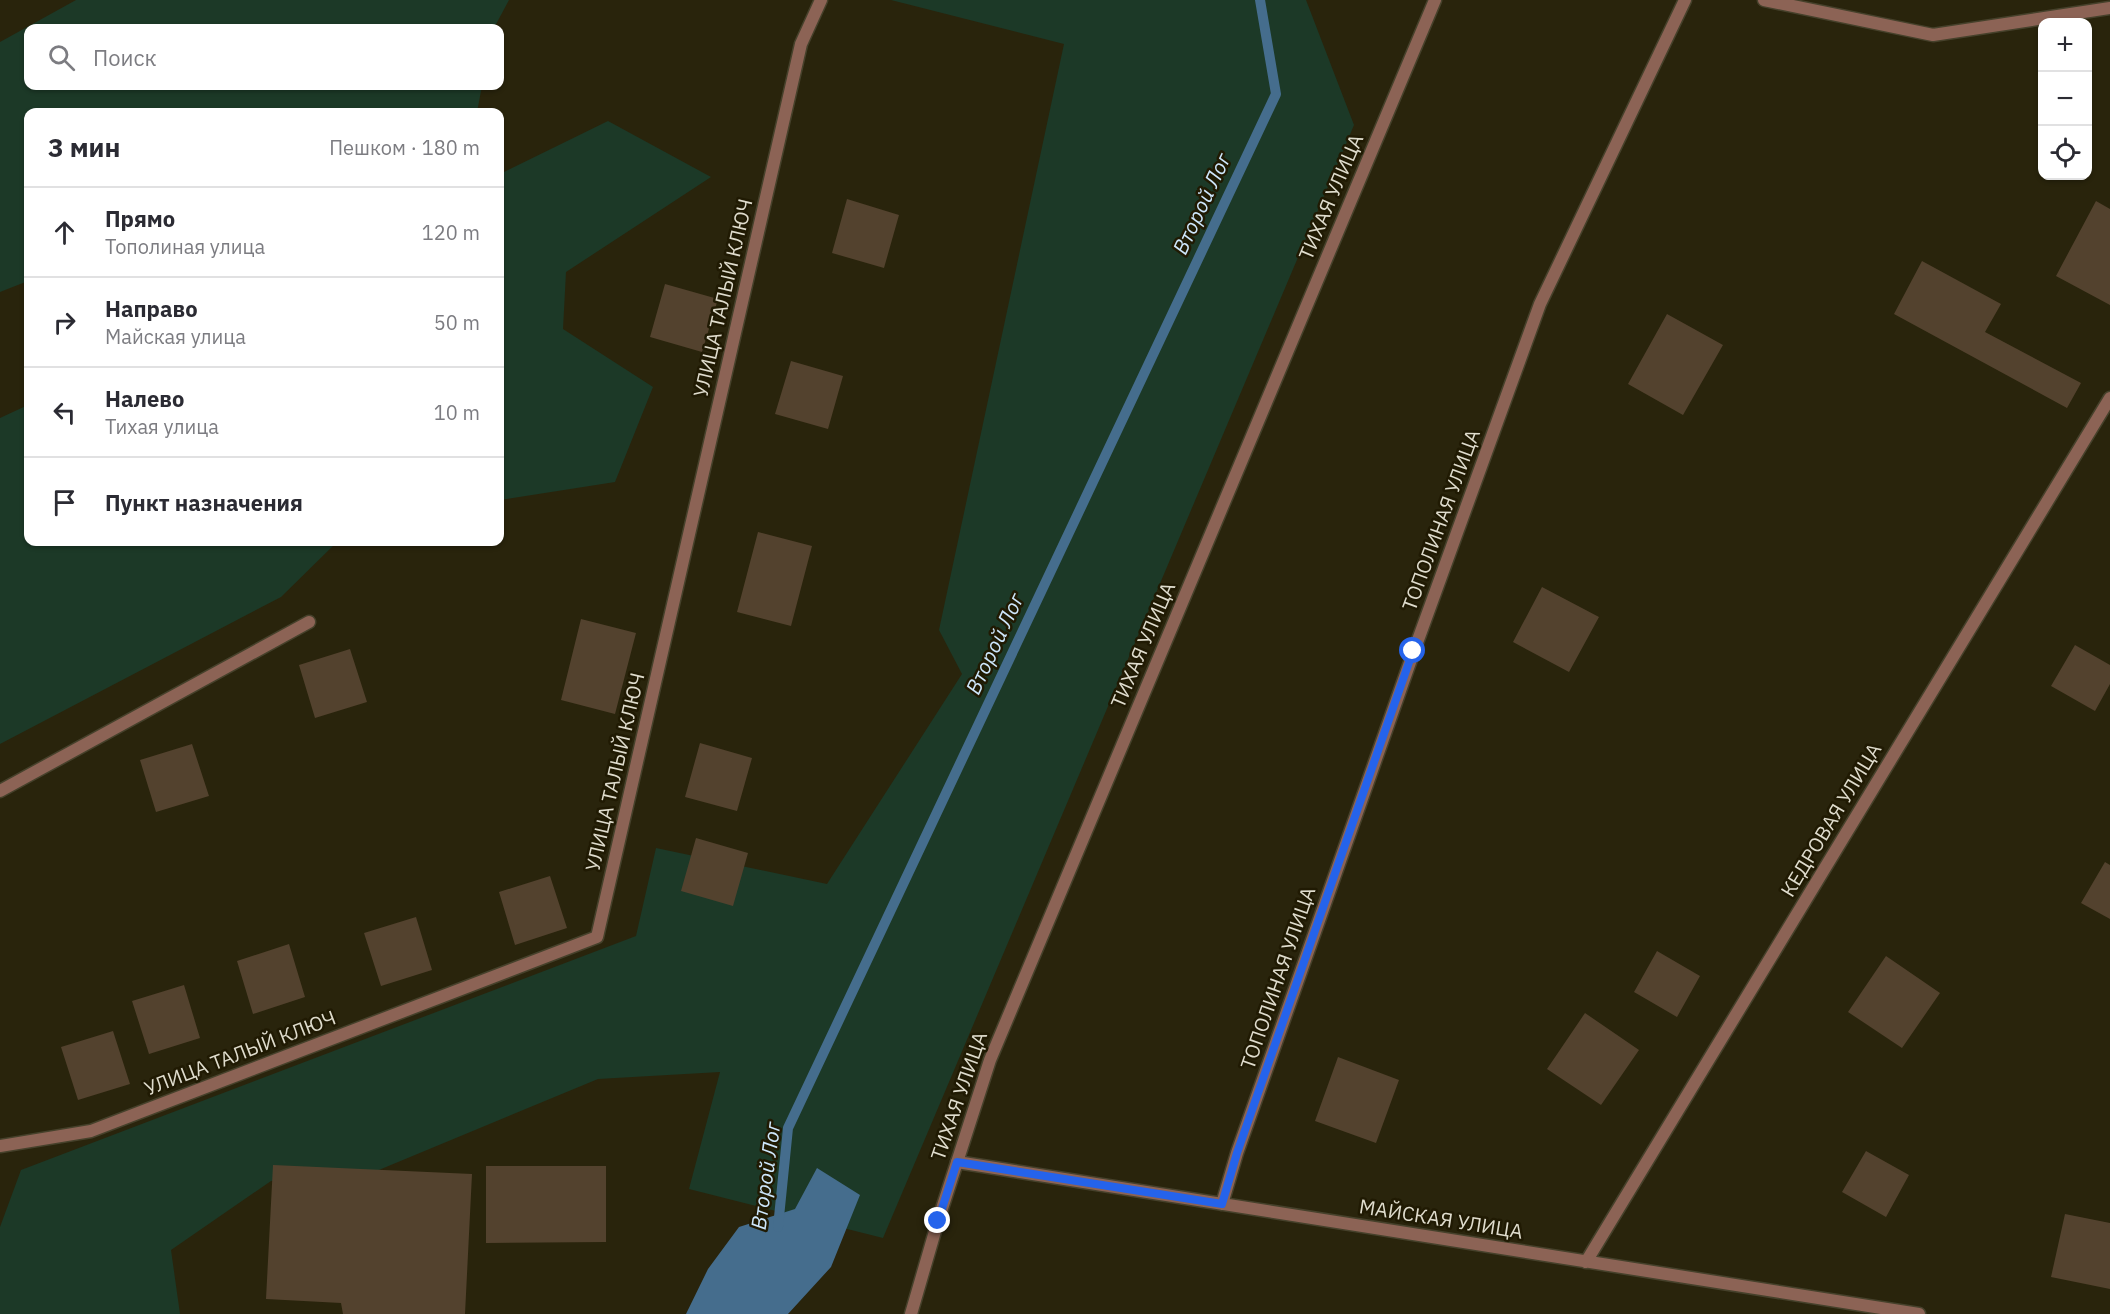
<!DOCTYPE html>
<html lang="ru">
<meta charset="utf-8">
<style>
:root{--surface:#fff;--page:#f2f2f3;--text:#2b2b33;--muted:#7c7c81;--line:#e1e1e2}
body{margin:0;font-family:"IBM Plex Sans",sans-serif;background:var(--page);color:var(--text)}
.controls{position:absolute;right:18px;top:18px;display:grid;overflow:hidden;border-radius:12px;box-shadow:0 2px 4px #0004}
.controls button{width:54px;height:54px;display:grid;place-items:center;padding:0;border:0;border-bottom:2px solid var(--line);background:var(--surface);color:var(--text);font:30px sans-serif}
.stop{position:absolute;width:18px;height:18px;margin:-14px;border:4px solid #2563eb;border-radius:50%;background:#fff}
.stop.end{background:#2563eb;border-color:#fff;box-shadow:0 2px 6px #0008}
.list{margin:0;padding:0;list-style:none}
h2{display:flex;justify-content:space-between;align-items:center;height:78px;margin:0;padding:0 24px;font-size:26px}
h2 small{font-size:20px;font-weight:400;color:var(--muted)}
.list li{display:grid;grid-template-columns:39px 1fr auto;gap:18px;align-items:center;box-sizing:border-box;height:90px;padding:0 24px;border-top:2px solid var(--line)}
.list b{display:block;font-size:22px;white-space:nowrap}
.list p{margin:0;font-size:20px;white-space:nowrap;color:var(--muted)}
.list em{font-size:20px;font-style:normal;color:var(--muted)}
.icon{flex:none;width:33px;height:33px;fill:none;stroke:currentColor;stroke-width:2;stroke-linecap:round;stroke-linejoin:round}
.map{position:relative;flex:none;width:2110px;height:1314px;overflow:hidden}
.search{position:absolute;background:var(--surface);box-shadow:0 2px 4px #0004;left:24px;top:24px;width:480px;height:66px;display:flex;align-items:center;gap:15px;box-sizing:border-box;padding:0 21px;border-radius:12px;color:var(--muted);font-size:22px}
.panel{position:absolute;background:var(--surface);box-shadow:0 2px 4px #0004;left:24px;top:108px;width:480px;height:438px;border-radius:12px}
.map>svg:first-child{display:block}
.green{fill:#1c3927}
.water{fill:#456d8d}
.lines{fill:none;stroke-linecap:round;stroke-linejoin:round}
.stream{stroke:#456d8d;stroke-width:10}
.building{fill:#53422e}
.minor-casing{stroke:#46412b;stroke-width:15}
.tertiary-casing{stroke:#46412b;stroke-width:15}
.minor{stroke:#8c6355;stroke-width:12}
.tertiary{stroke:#8c6355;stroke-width:12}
.route{stroke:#2563eb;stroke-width:8}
.labels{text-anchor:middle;stroke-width:5;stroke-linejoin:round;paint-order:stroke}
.street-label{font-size:20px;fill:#dfdccd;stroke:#201a03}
.water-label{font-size:21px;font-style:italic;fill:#cee7fc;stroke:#201a03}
</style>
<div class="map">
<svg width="2110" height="1314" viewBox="0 0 2110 1314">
<rect width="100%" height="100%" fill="#29240c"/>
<!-- green -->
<path class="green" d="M76,0h433l-15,28h-466v58h454l-5,26h-449v169l-28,11v-250z
M891,0h415l48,125 -471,1113 -194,-49 31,-117 -122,7 -224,93 -103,9 -100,69 9,64h-180v-87l21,-57 615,-234 20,-88 171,36 135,-210 -23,-44 125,-586z
M608,121l103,56 -145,95 -3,57 90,58 -38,95 -115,18v-326z
M28,405v137h309l-56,55 -281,147v-326z"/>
<!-- water -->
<path class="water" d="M817,1168l43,27 -29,72 -43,47h-102l22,-45 31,-42 56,-18z"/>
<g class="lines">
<!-- stream -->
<path class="stream" d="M778,1227l10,-99 488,-1034 -16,-94"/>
</g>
<!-- building -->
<path class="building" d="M847,199l52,16 -15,53 -52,-15z
M2096,201l14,8v96l-54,-29z
M1922,261l79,43 -16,28 96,51 -14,25 -173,-94z
M665,284l53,15 -16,53 -52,-15z
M1667,314l56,31 -40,70 -55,-31z
M791,361l52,15 -15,53 -53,-15z
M758,532l54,14 -21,80 -54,-14z
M1542,587l57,30 -30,55 -56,-30z
M581,619l55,14 -21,81 -54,-14z
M2075,645l35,20v19l-15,27 -44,-25z
M350,649l17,53 -52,16 -16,-53z
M700,743l52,15 -15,53 -52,-14z
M192,744l17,52 -53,16 -16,-52z
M696,838l52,15 -15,53 -52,-15z
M2105,862l5,3v54l-29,-16z
M550,876l17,52 -52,17 -16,-53z
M416,917l16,53 -51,16 -17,-53z
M289,944l16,53 -52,17 -16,-53z
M1657,951l43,25 -23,41 -43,-25z
M1886,956l54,37 -38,55 -54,-36z
M184,985l16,53 -51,16 -17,-53z
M1585,1013l54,37 -38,55 -54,-36z
M113,1031l17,53 -52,16 -17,-53z
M1338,1057l61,23 -23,63 -61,-22z
M1866,1151l43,24 -23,42 -44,-25z
M273,1165l199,9 -7,140h-122l-2,-11 -75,-4z
M486,1166h120v76l-120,1z
M2065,1214l45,9v66l-59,-12z"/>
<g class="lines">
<defs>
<path id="minor" d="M1764,0l169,35 177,-27
M0,791l309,-169
M0,1146l91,-15 506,-194 204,-893 20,-44
M957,1162l962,152
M1222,1204l15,-51 177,-502 126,-347 145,-304
M1586,1262l524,-864"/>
<path id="tertiary" d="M911,1314l27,-93 52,-161 445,-1060"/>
</defs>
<!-- minor casing -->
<use href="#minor" class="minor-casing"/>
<!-- tertiary casing -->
<use href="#tertiary" class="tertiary-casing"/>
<!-- minor -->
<use href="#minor" class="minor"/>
<!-- tertiary -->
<use href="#tertiary" class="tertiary"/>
</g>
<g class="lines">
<!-- route -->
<path class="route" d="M938,1221l19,-59 265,42 15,-51 176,-502"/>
</g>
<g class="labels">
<!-- street labels -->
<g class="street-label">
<text transform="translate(1331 197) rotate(-67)" y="7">ТИХАЯ УЛИЦА</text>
<text transform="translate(723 298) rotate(-77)" y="7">УЛИЦА ТАЛЫЙ КЛЮЧ</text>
<text transform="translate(1441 520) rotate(-70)" y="7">ТОПОЛИНАЯ УЛИЦА</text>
<text transform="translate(1143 645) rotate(-67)" y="7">ТИХАЯ УЛИЦА</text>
<text transform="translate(615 772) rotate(-77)" y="7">УЛИЦА ТАЛЫЙ КЛЮЧ</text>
<text transform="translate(1831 820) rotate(-59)" y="7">КЕДРОВАЯ УЛИЦА</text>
<text transform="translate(1278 978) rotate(-71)" y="7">ТОПОЛИНАЯ УЛИЦА</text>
<text transform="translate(240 1053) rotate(-21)" y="7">УЛИЦА ТАЛЫЙ КЛЮЧ</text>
<text transform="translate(959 1096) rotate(-71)" y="7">ТИХАЯ УЛИЦА</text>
<text transform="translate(1441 1219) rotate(9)" y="7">МАЙСКАЯ УЛИЦА</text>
</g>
<!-- water labels -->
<g class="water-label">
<text transform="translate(1202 204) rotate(-65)" y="7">Второй Лог</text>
<text transform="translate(995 644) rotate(-65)" y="7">Второй Лог</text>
<text transform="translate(766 1176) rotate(-82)" y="7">Второй Лог</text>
</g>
</g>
</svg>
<div class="controls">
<button>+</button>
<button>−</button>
<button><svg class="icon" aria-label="locate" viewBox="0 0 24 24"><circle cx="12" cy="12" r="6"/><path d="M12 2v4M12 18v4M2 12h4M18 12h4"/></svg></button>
</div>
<div class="stop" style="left:1413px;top:651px"></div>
<div class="stop end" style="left:938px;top:1221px"></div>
<div class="search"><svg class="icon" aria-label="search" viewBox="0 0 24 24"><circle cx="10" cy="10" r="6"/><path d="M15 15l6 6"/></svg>Поиск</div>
<section class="panel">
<h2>3 мин<small>Пешком · 180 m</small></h2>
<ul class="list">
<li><svg class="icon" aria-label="ahead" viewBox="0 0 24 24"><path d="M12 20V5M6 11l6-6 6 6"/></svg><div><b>Прямо</b><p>Тополиная улица</p></div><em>120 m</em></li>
<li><svg class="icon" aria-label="right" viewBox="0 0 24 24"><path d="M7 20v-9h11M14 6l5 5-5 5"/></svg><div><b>Направо</b><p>Майская улица</p></div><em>50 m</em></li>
<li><svg class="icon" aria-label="left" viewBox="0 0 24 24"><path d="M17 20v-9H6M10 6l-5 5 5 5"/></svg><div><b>Налево</b><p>Тихая улица</p></div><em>10 m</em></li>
<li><svg class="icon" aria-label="arrive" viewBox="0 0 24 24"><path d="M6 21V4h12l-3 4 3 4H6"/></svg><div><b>Пункт назначения</b></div></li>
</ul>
</section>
</div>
